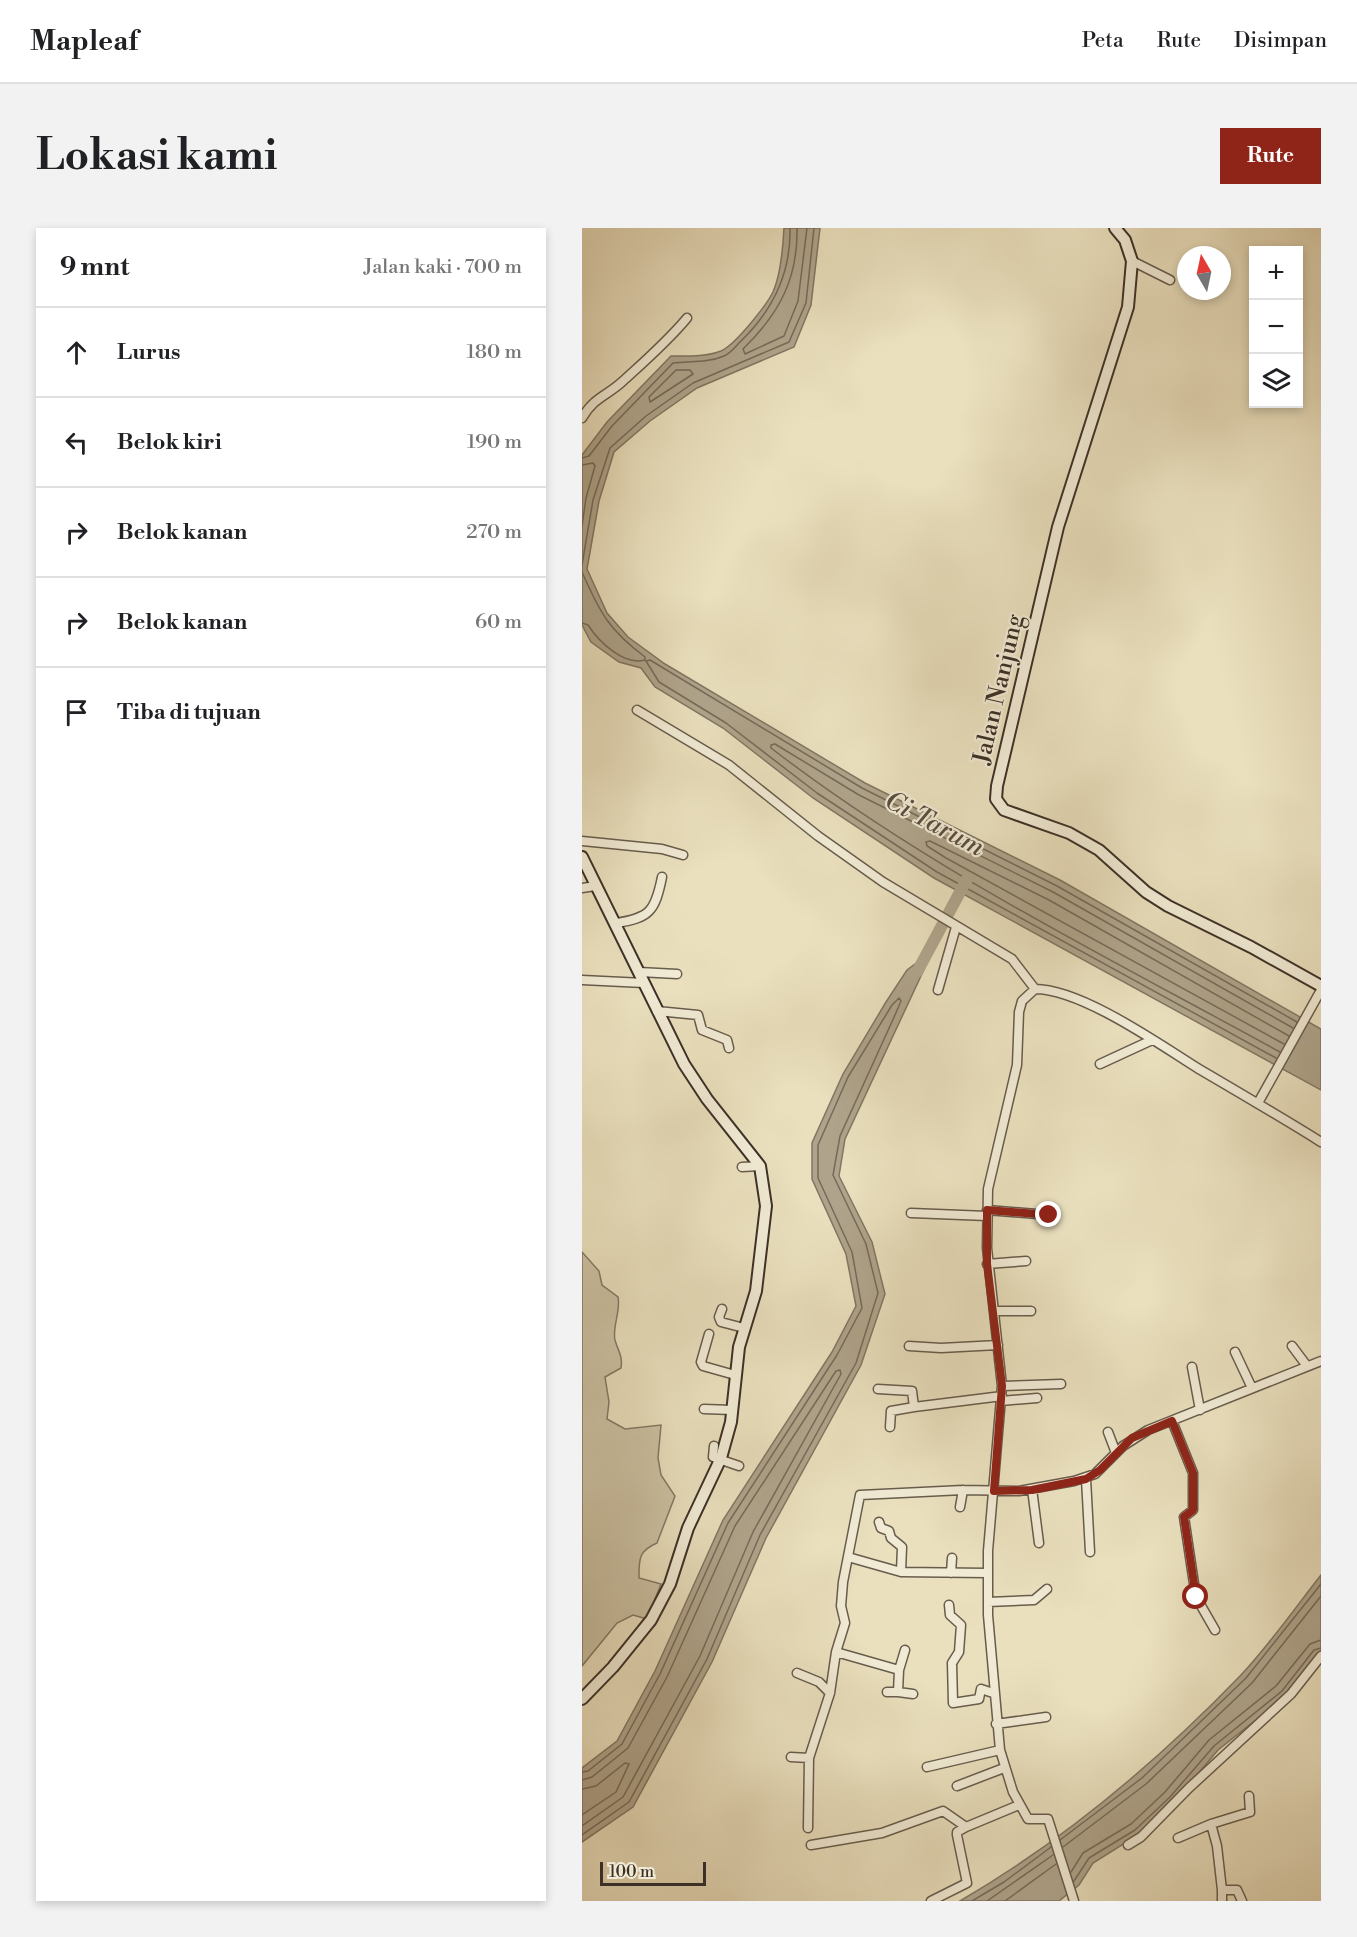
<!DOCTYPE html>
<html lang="id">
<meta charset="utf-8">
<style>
:root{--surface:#fff;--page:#f2f2f2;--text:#202124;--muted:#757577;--line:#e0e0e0;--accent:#8f2418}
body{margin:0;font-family:"Libre Bodoni",serif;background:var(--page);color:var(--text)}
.controls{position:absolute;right:18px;top:18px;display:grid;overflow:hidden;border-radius:0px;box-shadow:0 3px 9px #0003}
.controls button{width:54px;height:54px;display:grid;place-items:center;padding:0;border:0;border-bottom:2px solid var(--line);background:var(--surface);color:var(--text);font:30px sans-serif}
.compass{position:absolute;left:595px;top:18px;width:54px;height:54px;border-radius:50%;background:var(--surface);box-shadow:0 3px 9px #0003;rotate:351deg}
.scale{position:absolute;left:18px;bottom:15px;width:106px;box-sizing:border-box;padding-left:6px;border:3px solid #3c3027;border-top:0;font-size:16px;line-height:21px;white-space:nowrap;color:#3c3027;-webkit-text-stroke:4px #f1ebd5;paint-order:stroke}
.stop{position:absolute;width:18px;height:18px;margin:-14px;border:4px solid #8f2418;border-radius:50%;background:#fff}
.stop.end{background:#8f2418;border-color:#fff;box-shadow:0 2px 6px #0008}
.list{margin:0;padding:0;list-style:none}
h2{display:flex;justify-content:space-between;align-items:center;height:78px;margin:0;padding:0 24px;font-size:26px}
h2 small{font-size:20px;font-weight:400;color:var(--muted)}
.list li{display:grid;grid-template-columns:39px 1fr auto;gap:18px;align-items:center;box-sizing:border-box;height:90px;padding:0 24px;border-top:2px solid var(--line)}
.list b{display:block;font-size:22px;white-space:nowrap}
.list em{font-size:20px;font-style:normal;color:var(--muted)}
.icon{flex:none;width:33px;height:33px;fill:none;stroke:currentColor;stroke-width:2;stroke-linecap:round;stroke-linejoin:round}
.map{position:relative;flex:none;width:739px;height:1673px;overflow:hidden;border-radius:0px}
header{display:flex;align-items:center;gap:36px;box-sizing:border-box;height:84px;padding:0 30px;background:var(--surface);border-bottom:2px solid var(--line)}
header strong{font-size:28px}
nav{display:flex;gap:33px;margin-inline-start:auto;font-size:21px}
.intro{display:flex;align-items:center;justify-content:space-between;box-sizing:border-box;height:144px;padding:0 36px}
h1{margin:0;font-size:42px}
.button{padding:15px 27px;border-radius:0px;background:var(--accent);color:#fff;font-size:21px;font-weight:700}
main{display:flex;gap:36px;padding:0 36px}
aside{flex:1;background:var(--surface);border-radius:0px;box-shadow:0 3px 9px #0003}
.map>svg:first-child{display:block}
.green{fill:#ccc2a4;stroke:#847966;stroke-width:1.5}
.water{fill:#afa48b;stroke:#817663;stroke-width:1.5}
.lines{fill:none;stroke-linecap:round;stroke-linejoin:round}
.shore{stroke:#766a59;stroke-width:1.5}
.river{stroke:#afa48b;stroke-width:12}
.street-casing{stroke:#685c4d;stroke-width:11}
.secondary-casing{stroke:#3c3027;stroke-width:14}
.street{stroke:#f1ebd5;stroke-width:8}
.secondary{stroke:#f1ebd5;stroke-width:10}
.route{stroke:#8f2418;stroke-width:8}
.labels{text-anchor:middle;stroke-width:4.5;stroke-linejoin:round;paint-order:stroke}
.street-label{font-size:24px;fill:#3c3027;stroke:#f1ebd5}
.water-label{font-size:26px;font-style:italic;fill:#594d40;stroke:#f1ebd5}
</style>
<header>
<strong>Mapleaf</strong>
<nav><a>Peta</a><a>Rute</a><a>Disimpan</a></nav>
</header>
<div class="intro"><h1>Lokasi kami</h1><a class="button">Rute</a></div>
<main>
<aside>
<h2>9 mnt<small>Jalan kaki · 700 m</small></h2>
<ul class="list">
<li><svg class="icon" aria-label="ahead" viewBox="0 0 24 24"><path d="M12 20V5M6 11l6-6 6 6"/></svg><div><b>Lurus</b></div><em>180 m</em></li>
<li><svg class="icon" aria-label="left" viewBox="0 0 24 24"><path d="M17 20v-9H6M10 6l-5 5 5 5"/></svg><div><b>Belok kiri</b></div><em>190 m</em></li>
<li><svg class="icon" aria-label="right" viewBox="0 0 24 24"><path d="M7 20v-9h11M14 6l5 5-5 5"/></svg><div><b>Belok kanan</b></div><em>270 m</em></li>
<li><svg class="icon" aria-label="right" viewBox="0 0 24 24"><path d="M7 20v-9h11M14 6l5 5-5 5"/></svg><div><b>Belok kanan</b></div><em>60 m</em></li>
<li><svg class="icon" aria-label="arrive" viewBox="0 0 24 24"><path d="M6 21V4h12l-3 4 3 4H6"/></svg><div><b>Tiba di tujuan</b></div></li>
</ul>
</aside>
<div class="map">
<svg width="739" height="1673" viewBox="0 0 739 1673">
<rect width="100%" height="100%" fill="#eae0be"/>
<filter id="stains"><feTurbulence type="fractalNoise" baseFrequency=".00333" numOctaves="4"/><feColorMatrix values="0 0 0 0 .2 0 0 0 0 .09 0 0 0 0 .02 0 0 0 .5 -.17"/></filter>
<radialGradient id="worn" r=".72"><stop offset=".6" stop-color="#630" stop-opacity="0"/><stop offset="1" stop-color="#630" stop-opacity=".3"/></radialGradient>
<!-- green -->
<path class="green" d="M0,1024l17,19 3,14 16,12c3,14 -6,30 -3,43 3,11 8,16 6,28l-16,9 4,25 -2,17 18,10 36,-4 -3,33 3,17 14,21 -18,47c-19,8 -18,17 -18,35l22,6 -14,35 -14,-4 -16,8 -35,43z"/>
<!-- water -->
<path class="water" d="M202,0h36l-9,77 -17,42 -97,41 -47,33 -36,31 -15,49 -12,68 20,44 21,24 37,27 200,119 195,97 261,149v61l-387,-212 -121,-80 -90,-70 -68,-41 -14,-19 -22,-6 -28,-20 -9,-17v-170l25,-33 64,-66c16,0 35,1 50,-5 14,-6 45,-45 52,-59 8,-18 10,-45 11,-64z
M341,730l4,5 -82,176 -6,37 33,66 13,52 -24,71 -95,173 -54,124 -79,145 -51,35v-74l35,-27 38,-70 68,-151 109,-168 24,-46 -10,-52 -34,-75v-36l31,-69 43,-72 21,-32z
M739,1347v75l-14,20 -21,26 -68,54 -43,51 -37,34 -45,28 -14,22 -20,16h-99c103,-60 198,-140 281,-226 29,-31 54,-67 80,-100z"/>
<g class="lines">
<!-- shore -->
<path class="shore" d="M215,0c1,51 -18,86 -54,121l2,5 39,-18 14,-35 9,-73
M94,142h14l3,4 -43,28 -1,-5z
M0,230l7,-2 23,-30 61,-63c16,-2 35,0 51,-7 6,-2 12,-10 17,-15 32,-31 50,-68 49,-113
M0,237l11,-2 2,3 -9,32 -4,28
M0,337l11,-65 17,-52 36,-32 47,-33 96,-41 17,-39 8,-75
M0,344c18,41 27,58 63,85v3c-21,6 -46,-18 -57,-35l-6,-2
M702,816l-338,-186 -19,-12 -1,-4 4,-1 119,59 240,136
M698,824c-173,-95 -352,-183 -509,-304v-3l4,-1 84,51 194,97 240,136
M694,830l-339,-186 -120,-79 -91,-70 -67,-41 -13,-21 4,-1 212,128 195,98 240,136
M0,1544l6,-1 34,-27 38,-70 68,-151 109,-168 25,-47 -10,-56 -34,-74v-33l30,-68 44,-72 7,-7 2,3 -6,14 -55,121 -7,39 33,69 12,49 -22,70 -96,172 -53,124 -78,143 -47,33
M0,1552l10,-3 36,-29 39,-71 68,-151 101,-155 4,-1 1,4 -88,158 -53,124 -77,141 -41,29
M0,1561l14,-3 29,-23 4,1 -13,28 -34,23
M478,1612l82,-62 104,-100 75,-94
M481,1619l83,-63 106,-101 69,-87
M489,1644l12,-19 48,-29 34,-32 44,-52 67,-54 34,-42 11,-4
M492,1653l15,-23 46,-28 35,-33 44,-51 68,-55 32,-41 7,-2
M390,1673l32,-19 47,-35
M405,1673l66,-46
M423,1673l51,-37"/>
<!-- river -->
<path class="river" d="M335,744l50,-93"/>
<defs>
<path id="street" d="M550,33l38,19
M0,190c12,-21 25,-22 41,-37 22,-20 45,-40 64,-63
M55,482l92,55 89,71 65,46 129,77 23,30
M0,613l80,8 21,6
M0,660l13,-2
M34,695c33,-5 39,-11 46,-46
M57,744l38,2
M0,752l62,3
M356,762l18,-63
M75,783l41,4 4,15 25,10 2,8
M518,836l52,-24
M676,875l63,-113
M160,939l18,-1
M405,982l62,5
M329,985l76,3
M405,1036l39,-3
M140,1081l-3,8 2,5 23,6
M412,1083h37
M127,1106l-8,28 2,4 32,9
M327,1118l32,2 57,-3
M710,1118l15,20
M653,1124l17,36
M610,1139l8,43
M420,1158l59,-2
M296,1161l34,2 2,16 88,-11
M419,1173l36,-3
M122,1181l28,1
M590,1193l21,52v37l-9,7 12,80 19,33
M308,1199l1,-16 23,-4
M526,1204l8,21
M132,1218l-1,11 26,9
M504,1251l4,73
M450,1261l7,54
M378,1279l3,-17
M297,1294l2,6 8,3 2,7 11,9 -1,25
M266,1329l53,15 86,1
M369,1345l1,-15
M406,1374l46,-2 13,-11
M367,1377l1,10 11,10 -2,27 -7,11 1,40 26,-4 2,-10 12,4
M254,1424l63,18 -1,22h-11
M317,1442l6,-20
M215,1445l22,9 11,11
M316,1464l15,2
M414,1496l50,-7
M209,1529l18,1
M345,1539l73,-17
M375,1558l47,-18
M226,1600l1,-70 21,-65 6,-41 9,-29 -4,-17 2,-24 17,-87 103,-5 56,1 55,-10 21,-7 28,-28 25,-16 173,-69
M596,1610l33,-14
M229,1617l71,-12 61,-22 23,16 53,-22
M546,1617l13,-8 48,-49 102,-94 30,-38
M640,1662v11
M349,1673l36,-18 -10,-48v-3l9,-5
M492,1673l-26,-82h-20l-15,-27 -13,-42 -12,-135v-64l14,-165 -15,-138 1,-59 29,-124 2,-53 3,-11 13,-12c46,0 124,55 164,80 41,24 82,48 122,73
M660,1673l-5,-11h-15l-5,-44 -6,-22 39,-12 -1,-16"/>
<path id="secondary" d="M533,0l10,12 7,21 -4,46 -70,220 -61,259 -1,13 8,11 65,23 30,17 47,42 22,14 83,41 70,39
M0,629l102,207 23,35 53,67 6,40 -10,85 -17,56 -8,75 -10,36 -33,70 -18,56 -19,36 -38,47 -31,32"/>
</defs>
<!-- street casing -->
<use href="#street" class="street-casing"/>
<!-- secondary casing -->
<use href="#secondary" class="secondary-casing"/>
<!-- street -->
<use href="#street" class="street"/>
<!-- secondary -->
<use href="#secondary" class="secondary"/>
</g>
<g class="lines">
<!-- route -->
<path class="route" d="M467,987l-62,-5v54l15,122 -8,105 38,-1 54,-11 14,-9 32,-32 40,-17 21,52v37l-9,7 12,80"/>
</g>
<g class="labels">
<!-- street labels -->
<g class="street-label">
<text transform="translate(416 461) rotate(-77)" y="8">Jalan Nanjung</text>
</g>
<!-- water labels -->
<g class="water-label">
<text transform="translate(353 595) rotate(28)" y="9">Ci Tarum</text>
</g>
</g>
<rect width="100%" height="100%" filter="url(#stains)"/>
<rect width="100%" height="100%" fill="url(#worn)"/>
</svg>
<div class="controls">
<button>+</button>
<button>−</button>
<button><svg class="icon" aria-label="layers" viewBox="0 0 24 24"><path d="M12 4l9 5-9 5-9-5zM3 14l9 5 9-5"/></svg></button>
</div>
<svg class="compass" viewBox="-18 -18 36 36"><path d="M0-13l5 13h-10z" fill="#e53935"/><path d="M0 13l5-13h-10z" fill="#757577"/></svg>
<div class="scale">100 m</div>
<div class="stop" style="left:614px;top:1369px"></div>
<div class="stop end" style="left:467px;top:987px"></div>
</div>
</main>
